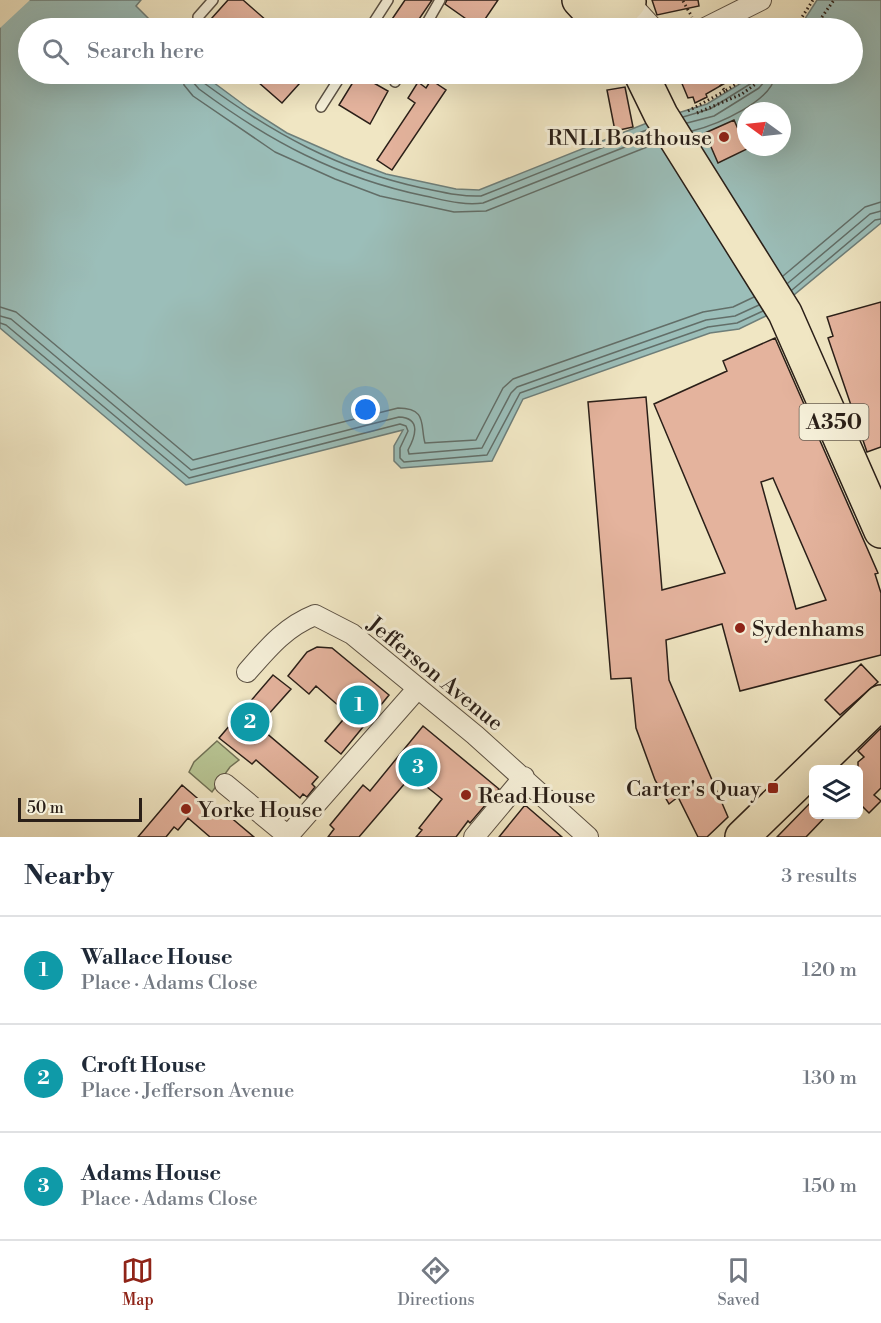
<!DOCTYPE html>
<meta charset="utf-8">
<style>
:root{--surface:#fff;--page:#f6f6f7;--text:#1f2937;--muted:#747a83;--line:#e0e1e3;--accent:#8f2418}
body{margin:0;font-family:"Libre Bodoni",serif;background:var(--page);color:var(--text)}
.controls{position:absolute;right:18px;bottom:18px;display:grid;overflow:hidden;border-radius:9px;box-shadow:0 6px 24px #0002}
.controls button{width:54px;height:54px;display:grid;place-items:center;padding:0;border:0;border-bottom:2px solid var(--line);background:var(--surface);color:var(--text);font:30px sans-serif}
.compass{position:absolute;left:737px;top:102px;width:54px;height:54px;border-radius:50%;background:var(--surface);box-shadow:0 6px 24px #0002;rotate:285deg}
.scale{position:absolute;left:18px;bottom:15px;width:124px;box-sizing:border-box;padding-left:6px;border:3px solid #2a1f18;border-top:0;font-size:16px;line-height:21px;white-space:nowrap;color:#2a1f18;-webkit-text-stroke:4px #f5efd8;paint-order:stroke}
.you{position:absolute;left:366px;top:410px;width:21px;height:21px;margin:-15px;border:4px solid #fff;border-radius:50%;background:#1a73e8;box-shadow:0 0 0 9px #1a73e833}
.badge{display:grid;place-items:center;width:39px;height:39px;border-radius:50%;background:var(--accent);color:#fff;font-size:20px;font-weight:700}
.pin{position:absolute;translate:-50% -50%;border:3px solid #fff;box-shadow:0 2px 6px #0006}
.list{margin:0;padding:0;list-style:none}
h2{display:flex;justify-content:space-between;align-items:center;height:78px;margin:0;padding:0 24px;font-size:26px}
h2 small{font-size:20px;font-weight:400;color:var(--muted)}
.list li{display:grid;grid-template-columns:39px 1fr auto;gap:18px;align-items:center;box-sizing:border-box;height:108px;padding:0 24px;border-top:2px solid var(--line)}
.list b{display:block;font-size:22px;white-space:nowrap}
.list p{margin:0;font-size:20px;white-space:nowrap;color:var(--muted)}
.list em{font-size:20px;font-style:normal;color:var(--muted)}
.icon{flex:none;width:33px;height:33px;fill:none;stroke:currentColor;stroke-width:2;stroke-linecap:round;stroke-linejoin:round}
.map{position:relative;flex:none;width:881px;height:837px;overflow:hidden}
.search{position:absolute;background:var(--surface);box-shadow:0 6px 24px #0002;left:18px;right:18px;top:18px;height:66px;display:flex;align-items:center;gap:15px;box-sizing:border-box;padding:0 21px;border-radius:33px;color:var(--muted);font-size:22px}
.sheet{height:402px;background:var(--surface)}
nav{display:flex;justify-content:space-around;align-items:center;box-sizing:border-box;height:84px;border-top:2px solid var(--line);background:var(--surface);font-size:16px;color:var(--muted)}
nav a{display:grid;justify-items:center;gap:3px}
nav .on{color:var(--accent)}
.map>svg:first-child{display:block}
.green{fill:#b8c594;stroke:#717256;stroke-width:1.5}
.water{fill:#9bbeb9;stroke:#6e7e79;stroke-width:1.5;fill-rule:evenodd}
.pier{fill:#f0e6c3}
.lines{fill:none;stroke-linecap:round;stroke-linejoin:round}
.shore{stroke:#626e68;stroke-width:1.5}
.building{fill:#e4b39d;stroke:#2a1f18;stroke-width:1.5;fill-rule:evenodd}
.service-casing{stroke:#5c5143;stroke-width:12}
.minor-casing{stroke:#5c5143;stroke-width:22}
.trunk-casing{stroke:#2a1f18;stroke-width:36}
.path{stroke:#2a1f18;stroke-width:3;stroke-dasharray:1.5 3;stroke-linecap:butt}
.service{stroke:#f5efd8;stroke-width:9}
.minor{stroke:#f5efd8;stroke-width:20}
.trunk{stroke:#f0e6c3;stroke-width:33}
.poi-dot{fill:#8f2418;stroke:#f5efd8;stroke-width:2}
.labels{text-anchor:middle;stroke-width:6;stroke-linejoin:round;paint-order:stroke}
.shield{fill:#f5efd8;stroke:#675d52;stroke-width:1.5}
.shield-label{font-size:21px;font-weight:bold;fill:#2a1f18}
.poi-label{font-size:22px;fill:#2a1f18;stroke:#f5efd8;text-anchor:start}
.street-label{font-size:22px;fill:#2a1f18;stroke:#f5efd8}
</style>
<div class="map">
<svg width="881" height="837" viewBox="0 0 881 837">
<rect width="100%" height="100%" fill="#f0e6c3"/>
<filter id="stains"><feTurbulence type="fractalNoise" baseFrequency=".00333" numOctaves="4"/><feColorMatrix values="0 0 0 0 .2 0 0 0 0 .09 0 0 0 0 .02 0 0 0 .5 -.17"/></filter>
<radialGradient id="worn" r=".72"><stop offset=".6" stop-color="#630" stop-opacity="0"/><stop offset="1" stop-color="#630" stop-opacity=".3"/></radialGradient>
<!-- green -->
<path class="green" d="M217,741l22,19 -9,7 -18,25 -23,-20 5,-10z"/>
<!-- water -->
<path class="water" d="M0,0h141l-5,6 22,22h-130v46h174l46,34 39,25 57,25 42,16 70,15 23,1 173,-69 55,-17 49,-30h96v-46h-53l18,-28h64v223l-109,90 -33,16 -29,4 -187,66 -31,62 -91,7 -7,-7v-15l9,-16 -217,55 -186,-157zM746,111h36v36h-36z"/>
<!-- pier -->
<path class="pier" d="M0,0h30l-30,28z"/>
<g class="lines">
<!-- shore -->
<path class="shore" d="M182,74l2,11 9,11 82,56 60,27 45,17 74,16 32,-1 171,-68
M191,74l1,7 7,8c70,52 139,89 226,107 19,4 39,10 58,7l170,-67
M198,74l6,9c68,50 135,87 218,105 20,4 39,9 59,8l168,-67
M683,117l27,-8 45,-28 3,-7
M687,123l27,-7 45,-28 5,-6 2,-8
M692,131c24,-6 82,-30 83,-57
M783,276l82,-69 16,-5
M788,283l82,-69 11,-3
M792,290l83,-70 6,-1
M0,307l16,5 177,148 205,-52c30,0 22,18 27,35l51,-3 27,-52 10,-9 190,-67 30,-5 21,-10
M0,316l11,3 180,151 208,-53c23,1 16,20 9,33l1,4 73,-6 29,-55 6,-6 189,-67 29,-4 24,-11
M0,323l6,2 183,153 211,-54 6,2 2,5 -8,17v10l4,4 83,-7 33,-62 188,-66 29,-4 26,-12"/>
</g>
<!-- building -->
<path class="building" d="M228,0h15l32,28h-72z
M405,0h27l-19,28h-27z
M447,0h51l-19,28 -34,-24z
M652,0h46l1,6 -42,9z
M249,74h59l-26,29z
M358,74l30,17 -18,33 -31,-19z
M678,74h63l-35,20 1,3 -12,6 -2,-6 -5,1z
M431,80l15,10 -54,80 -15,-10 38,-57 -7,-5 10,-16 8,6z
M625,87l8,40 -18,4 -8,-41z
M734,120l13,29 -29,14 -13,-30z
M881,302v145l-14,5 -39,-114 5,-2 -6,-19z
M775,338l103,235 -3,1 6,19v62l-141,36 -18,-67 -56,16 3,40 59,137 -21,20h-9l-20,-40 -9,7 -14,-24 -19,-52 -5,-50 -20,1 -23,-277 58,-5 16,193 63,-17 -71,-169 73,-33 -4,-10zM773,478l53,122 -30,9 -35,-127z
M317,647l15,1 57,47 -48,59 -16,-13 23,-27 -32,-28 -7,8 -21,-18 19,-24z
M861,664l17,18 -38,33 -15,-15z
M273,675l18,14 -25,28 3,2 -5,6 2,3 -2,3 54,46 -6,7 3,3 -8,10 -4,-3 -3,4 -44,-38 -4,4 -33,-26z
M423,726l76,63 -29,34 -2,-2 -12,16h-40l6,-7 -3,-2 23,-29 -30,-24 -53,62h-31l6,-8 -4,-4 33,-40 7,6z
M881,728v60l-7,7 7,6 -12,12 -11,-11v-40l6,-5 -6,-6z
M182,785l36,31 4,-6 32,27h-44l-22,-19 -10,12 -4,-3 -8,10h-28z
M813,800v14h15l-22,23h-29z
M525,805l37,32h-63z"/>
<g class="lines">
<defs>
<path id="service" d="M198,17l15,-17
M370,28l18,-28
M424,28l16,-28
M395,82l4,-8
M321,107l21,-33"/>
<path id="minor" d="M629,2l24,26
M705,28l56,-28
M247,672c21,-24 38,-45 68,-57l37,19 123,101 113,102
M225,784l63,52
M287,837l131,-149
M474,837l50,-60"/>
<path id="trunk" d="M579,0l26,28
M596,17l21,-3 12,-12
M641,74l20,41 124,198 96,218
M742,837l139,-135"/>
</defs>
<!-- service casing -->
<use href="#service" class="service-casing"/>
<!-- minor casing -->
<use href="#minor" class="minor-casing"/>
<!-- trunk casing -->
<use href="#trunk" class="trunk-casing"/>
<!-- path -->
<path class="path" d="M683,1l9,16
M796,27l19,-2
M795,28l18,-28
M814,28l20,-28
M712,74l13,17 27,-17
M671,79l5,-5
M688,111l37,-20
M697,113l45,-19 27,-20"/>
<!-- service -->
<use href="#service" class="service"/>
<!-- minor -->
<use href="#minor" class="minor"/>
<!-- trunk -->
<use href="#trunk" class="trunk"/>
</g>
<!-- markers -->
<g class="poi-dot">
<circle cx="724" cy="137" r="6"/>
<circle cx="740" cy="628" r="6"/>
<rect x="767" y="782" width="12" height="12" rx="3"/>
<circle cx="466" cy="795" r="6"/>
<circle cx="186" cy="809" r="6"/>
</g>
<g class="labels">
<!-- shield labels -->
<rect class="shield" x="799.5" y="404" width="69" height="36" rx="4.5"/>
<g class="shield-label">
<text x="834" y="429">A350</text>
</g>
<!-- poi labels -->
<g class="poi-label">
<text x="712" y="145" text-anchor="end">RNLI Boathouse</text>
<text x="752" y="636">Sydenhams</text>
<text x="761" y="796" text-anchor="end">Carter's Quay</text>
<text x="478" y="803">Read House</text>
<text x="198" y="817">Yorke House</text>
</g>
<!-- street labels -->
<g class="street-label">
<text transform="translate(436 673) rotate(39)" y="8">Jefferson Avenue</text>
</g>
</g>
<rect width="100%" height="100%" filter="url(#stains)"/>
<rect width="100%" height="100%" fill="url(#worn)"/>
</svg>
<div class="controls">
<button><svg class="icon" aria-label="layers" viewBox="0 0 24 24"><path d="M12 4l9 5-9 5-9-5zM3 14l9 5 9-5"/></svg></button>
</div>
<svg class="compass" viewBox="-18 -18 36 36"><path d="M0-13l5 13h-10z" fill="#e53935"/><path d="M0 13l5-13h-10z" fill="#747a83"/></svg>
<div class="scale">50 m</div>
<div class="you"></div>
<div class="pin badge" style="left:359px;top:705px;background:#0f9aa8">1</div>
<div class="pin badge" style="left:250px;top:722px;background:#0f9aa8">2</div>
<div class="pin badge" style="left:418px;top:767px;background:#0f9aa8">3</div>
<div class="search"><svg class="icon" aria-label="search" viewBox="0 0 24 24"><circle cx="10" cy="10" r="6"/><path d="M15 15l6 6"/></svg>Search here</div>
</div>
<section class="sheet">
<h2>Nearby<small>3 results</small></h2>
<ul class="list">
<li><span class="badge" style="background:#0f9aa8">1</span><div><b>Wallace House</b><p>Place · Adams Close</p></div><em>120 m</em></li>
<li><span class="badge" style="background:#0f9aa8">2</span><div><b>Croft House</b><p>Place · Jefferson Avenue</p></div><em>130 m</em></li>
<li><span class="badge" style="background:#0f9aa8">3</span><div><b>Adams House</b><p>Place · Adams Close</p></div><em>150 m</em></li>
</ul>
</section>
<nav>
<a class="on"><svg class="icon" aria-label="map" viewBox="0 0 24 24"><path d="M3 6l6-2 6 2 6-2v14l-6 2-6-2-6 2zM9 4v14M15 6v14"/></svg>Map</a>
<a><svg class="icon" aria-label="directions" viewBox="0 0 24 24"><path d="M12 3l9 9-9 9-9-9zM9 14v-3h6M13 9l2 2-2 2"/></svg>Directions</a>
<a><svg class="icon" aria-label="saved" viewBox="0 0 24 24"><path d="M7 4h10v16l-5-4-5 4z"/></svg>Saved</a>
</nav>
